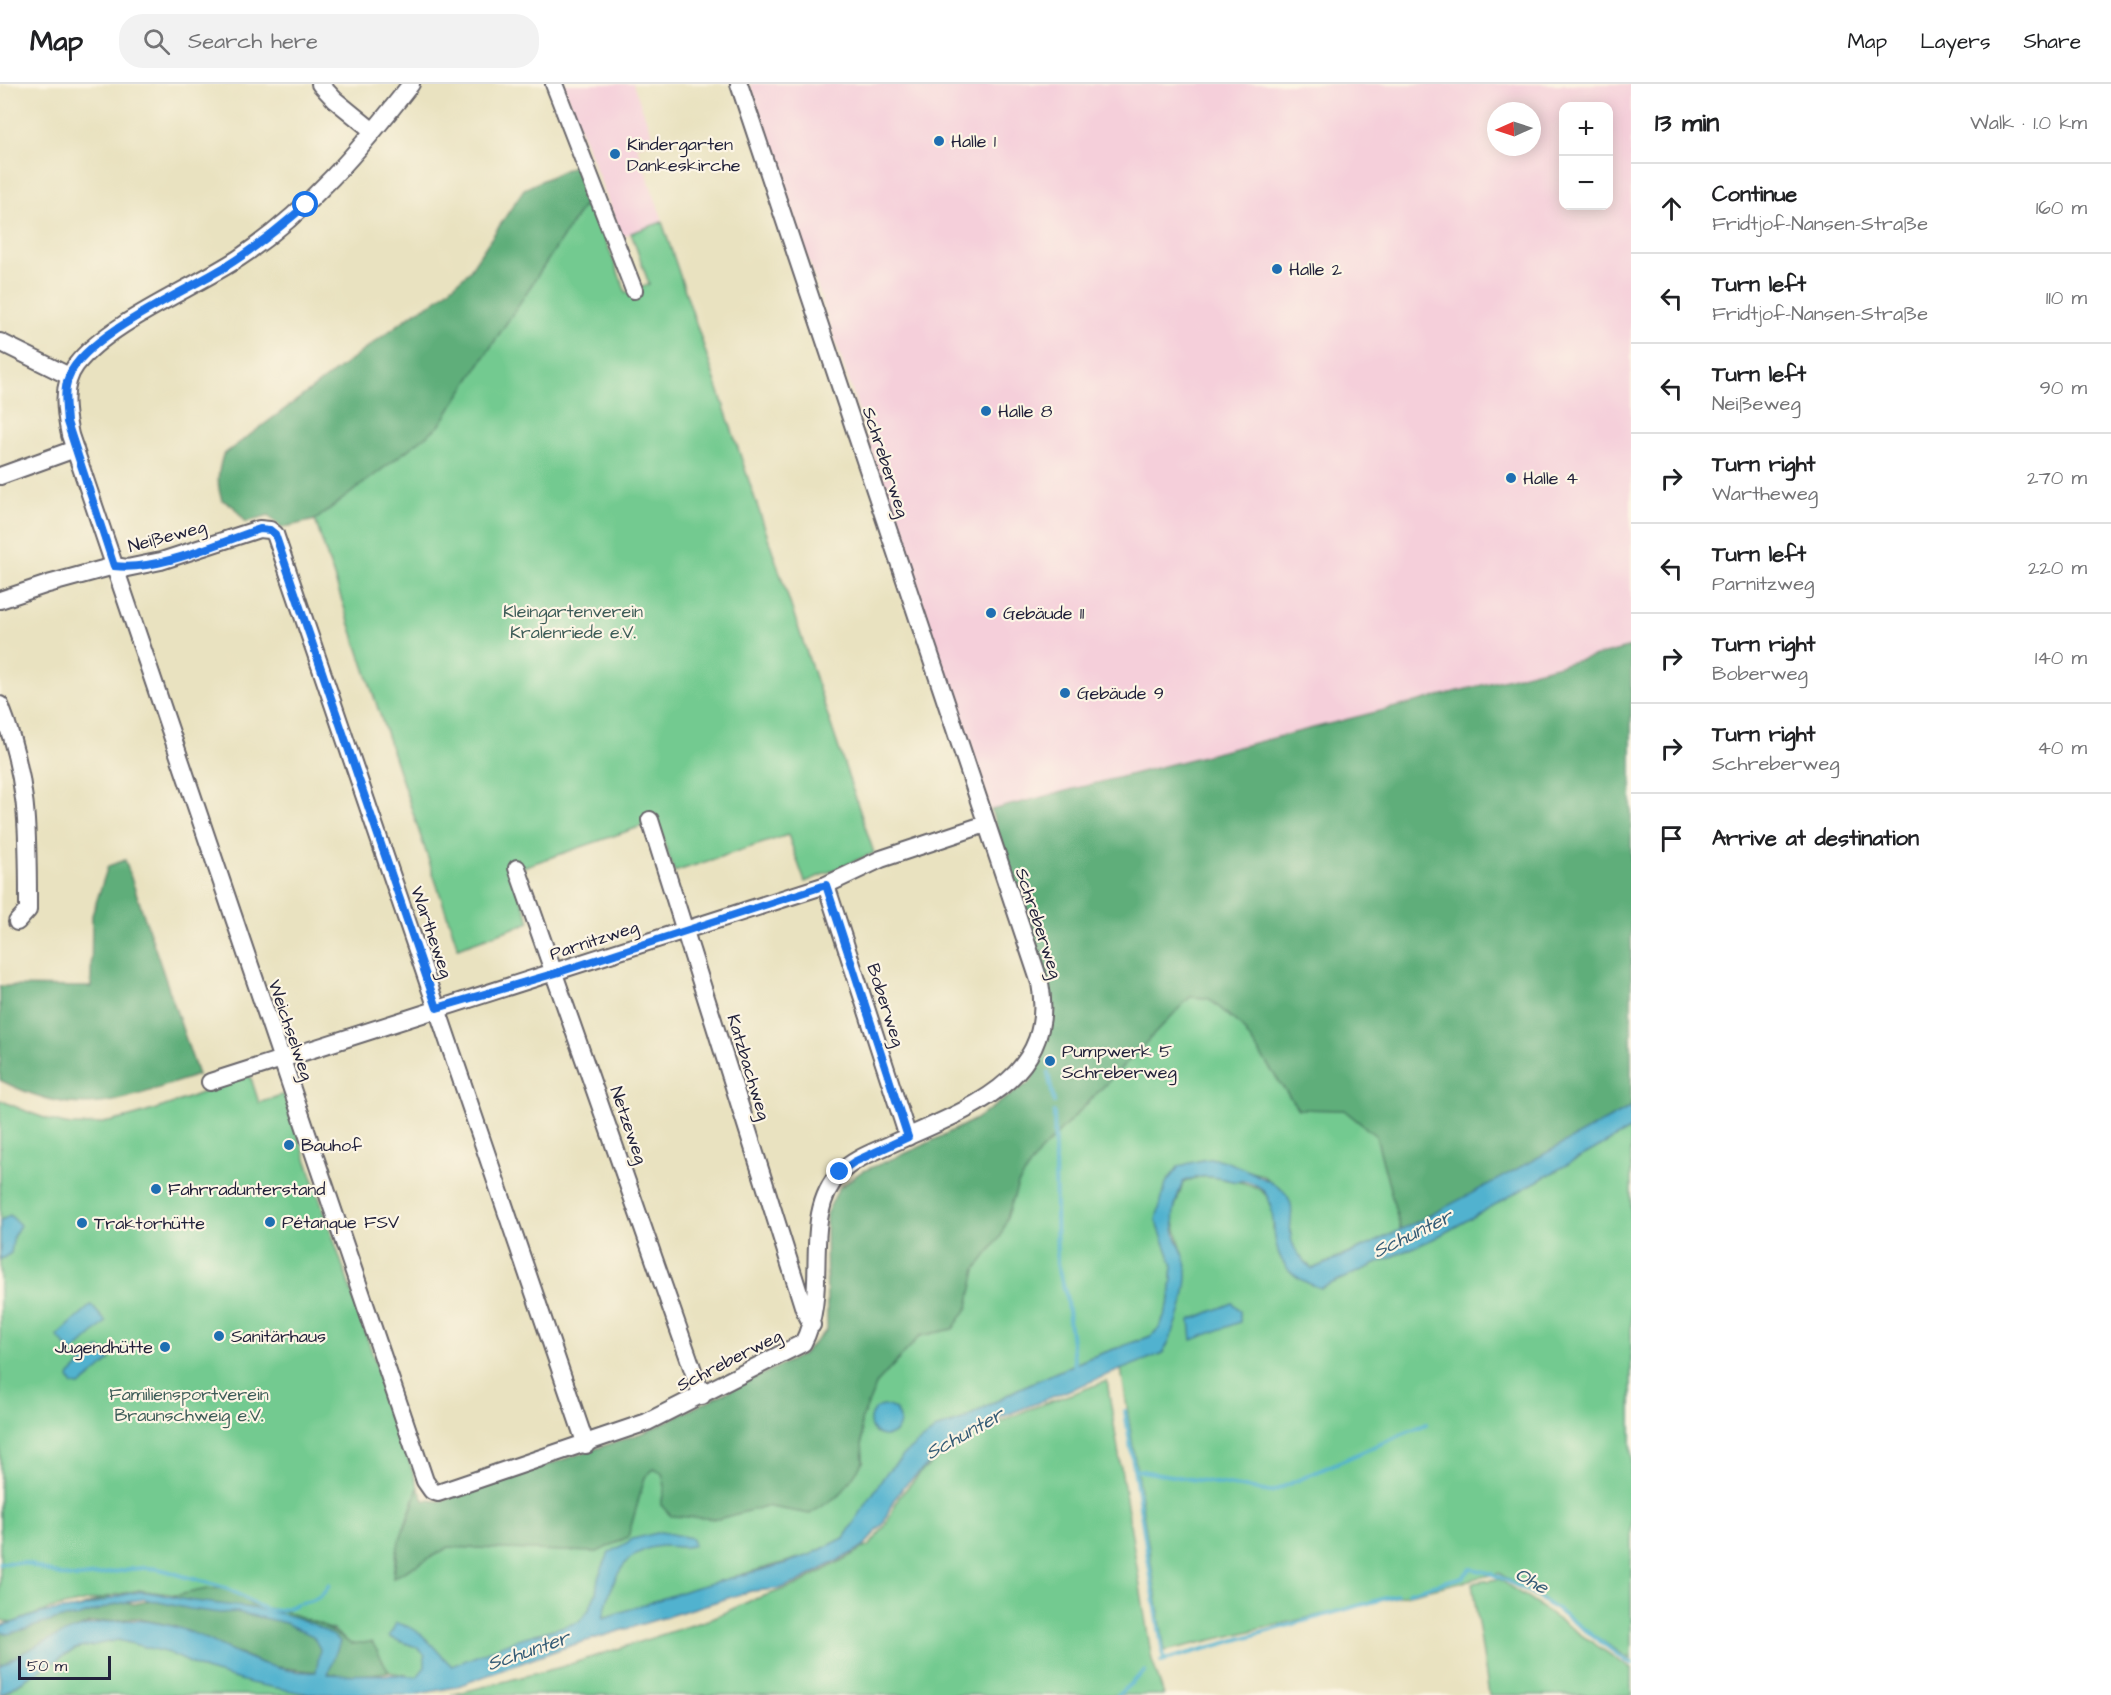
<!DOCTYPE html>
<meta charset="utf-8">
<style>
:root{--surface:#fff;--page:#f2f2f2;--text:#202124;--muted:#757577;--line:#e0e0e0}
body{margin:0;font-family:"Architects Daughter",sans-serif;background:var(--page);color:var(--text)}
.controls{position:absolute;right:18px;top:18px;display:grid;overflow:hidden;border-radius:12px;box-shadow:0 3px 15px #0003}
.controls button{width:54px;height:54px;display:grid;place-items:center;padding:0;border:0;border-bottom:2px solid var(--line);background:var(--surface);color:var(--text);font:30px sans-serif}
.compass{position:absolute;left:1487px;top:18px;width:54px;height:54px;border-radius:50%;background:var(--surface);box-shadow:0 3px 15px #0003;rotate:267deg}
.scale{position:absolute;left:18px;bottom:15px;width:93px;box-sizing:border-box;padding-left:6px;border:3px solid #22223b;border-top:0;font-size:16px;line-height:21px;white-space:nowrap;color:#22223b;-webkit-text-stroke:4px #fcf5e5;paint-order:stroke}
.stop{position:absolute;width:18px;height:18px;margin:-14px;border:4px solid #1a73e8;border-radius:50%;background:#fff}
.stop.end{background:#1a73e8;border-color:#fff;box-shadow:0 2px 6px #0008}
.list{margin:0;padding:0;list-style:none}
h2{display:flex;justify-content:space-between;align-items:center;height:78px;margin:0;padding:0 24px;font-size:26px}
h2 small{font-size:20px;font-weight:400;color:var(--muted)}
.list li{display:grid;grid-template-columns:39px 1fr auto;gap:18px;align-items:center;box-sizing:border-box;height:90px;padding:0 24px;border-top:2px solid var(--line)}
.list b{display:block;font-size:22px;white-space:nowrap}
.list p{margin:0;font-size:20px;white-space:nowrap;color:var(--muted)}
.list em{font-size:20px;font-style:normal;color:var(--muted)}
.icon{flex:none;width:33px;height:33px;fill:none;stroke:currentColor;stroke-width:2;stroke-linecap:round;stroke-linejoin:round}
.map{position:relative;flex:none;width:1631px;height:1611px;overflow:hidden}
header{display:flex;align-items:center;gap:36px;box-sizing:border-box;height:84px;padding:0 30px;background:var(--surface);border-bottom:2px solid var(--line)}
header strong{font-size:28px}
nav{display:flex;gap:33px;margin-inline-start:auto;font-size:21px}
.search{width:420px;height:54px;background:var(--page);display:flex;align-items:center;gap:15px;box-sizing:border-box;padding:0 21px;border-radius:24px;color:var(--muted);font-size:22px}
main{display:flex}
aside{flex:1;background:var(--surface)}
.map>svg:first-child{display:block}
.built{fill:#f5cfda;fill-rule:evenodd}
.green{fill:#73ca90;stroke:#4a7666;stroke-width:1.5}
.forest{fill:#5eae7a;stroke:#40685a;stroke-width:1.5}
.water{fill:#51b2cf;stroke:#3a6a85;stroke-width:1.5}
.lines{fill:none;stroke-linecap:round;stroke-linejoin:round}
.stream{stroke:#51b2cf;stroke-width:4}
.minor-casing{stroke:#68656a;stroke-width:20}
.minor{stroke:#fff;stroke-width:16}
.route{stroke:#1a73e8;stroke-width:8}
.poi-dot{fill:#1f6fb2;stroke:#fcf5e5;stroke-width:2}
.labels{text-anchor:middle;stroke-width:4.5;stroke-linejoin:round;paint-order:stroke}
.poi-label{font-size:18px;fill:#22223b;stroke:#fcf5e5;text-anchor:start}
.street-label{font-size:18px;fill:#22223b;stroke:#fcf5e5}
.park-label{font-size:18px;fill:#3e5d59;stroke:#fcf5e5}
.water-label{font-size:20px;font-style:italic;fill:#355c76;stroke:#fcf5e5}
</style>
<header>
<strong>Map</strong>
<div class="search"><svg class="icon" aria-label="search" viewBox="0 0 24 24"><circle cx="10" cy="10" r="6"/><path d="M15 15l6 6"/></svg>Search here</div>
<nav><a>Map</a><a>Layers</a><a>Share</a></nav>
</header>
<main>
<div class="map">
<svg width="1631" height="1611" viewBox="0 0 1631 1611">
<rect width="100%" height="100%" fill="#fcf5e5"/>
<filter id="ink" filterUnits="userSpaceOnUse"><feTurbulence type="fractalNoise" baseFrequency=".0167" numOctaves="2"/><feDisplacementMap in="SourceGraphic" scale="12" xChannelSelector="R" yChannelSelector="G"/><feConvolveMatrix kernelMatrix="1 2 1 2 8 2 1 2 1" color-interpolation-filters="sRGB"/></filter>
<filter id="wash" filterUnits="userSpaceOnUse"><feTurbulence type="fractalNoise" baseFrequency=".008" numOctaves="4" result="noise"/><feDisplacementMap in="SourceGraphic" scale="24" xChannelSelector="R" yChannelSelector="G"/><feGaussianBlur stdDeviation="1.35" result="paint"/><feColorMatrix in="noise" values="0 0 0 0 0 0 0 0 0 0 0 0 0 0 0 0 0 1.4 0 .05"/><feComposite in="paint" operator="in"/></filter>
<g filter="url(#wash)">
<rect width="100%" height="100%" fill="#e9e2c0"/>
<!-- built -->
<path class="built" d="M563,0h70l21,56 -17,7 26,74 -41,16z
M750,0h881v563l-640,163zM1564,22h44v100h-44zM1496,27h36v36h-36z"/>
<!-- green -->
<path class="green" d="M589,113l37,96 23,-9 -18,-51 31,-11 212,631 -69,29 -17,-47 -114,37 -17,-51 -146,50 19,51 -72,26 -143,-428 124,-94z
M1190,913l18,1 33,28 57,83 46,1 32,26 25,95 -89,38 -20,-21 -3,-22 -16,-42 -11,-9 -27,-7 -18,-9 -20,2 -41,59 17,46 -3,34 -10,27 -9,9 -62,22 -71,31 -58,32 -22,7 -77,86 -17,24 -34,17 -67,19 -326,103 -28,-5 -17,-30 -21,2 -18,-14 -75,-24 -119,-16 -89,19 -38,14 -12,-3v-520c20,9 43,19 65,24 44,9 140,-33 185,-49l9,28 25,-9 134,393c-9,30 -24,59 -25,91l56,-31 148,5 31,-15 17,-60 9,-8 8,4 3,13 -4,19 57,14 48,-13 44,8 53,-52 -2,-41 16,-38 43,-47 33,-8 15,-21 8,-38 25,-33 17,-52 21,-31z
M1631,1045v531l-132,-87 -334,78 -44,-282 42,-16 23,-89 -14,-48 11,-33c23,-11 28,-5 51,-2 29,4 42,17 39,48l48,59 114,-50z
M1107,1297l45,279 12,35h-713l110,-28 147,-47 44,-20 45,-15 73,-40 15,-19 14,-29 22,-25 38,-31 68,-31z
M1499,1495l132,90v26h-142l-17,-112z
M118,1556l52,13 35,17 111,25h-313c34,-24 71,-54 115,-55z"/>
<!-- forest -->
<path class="forest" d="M577,80l12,33 -150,229 -124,94 -34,8 -12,-13 -23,7 -13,-16 -11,-6c-6,-16 -4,-29 1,-45l191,-142 20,-11 34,-29 56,-84z
M1631,563v460l-167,92 -63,32 -25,-95 -32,-26 -46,-1 -57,-83 -33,-28 -18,-1 -151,156 -21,31 -17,52 -25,33 -8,38 -15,22 -33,7 -43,47 -16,38 2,41 -22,32 -31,20 -44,-8 -48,13 -47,-3 -10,-11 4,-19 -3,-13 -8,-4 -9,8 -17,60 -31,15 -148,-5 -56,31 6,-37 9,-21 10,-33 6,13 16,1 205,-69 157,-77 25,-25 -1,-116 13,-26 22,-16 57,-24 56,-28 57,-39 7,-16 13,-55 -9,-41 -51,-159z
M125,776l73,215c-81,26 -116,47 -198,5v-94l91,1 1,-72 16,-49z
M226,1504l18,9 7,8 33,6 38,14 29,19 21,-2 17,30 -38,4 -82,-10 -96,-40 -38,-8 -45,5 -44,19 -46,24v-35l47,-10 59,-24 28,7 73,-15z"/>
<!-- water -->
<path class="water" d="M1631,1023v22l-196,109 -114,50c-78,-23 -22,-93 -75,-107 -5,-1 -10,1 -14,0 -19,-5 -30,-7 -49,1 -8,19 -13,35 -7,55 3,8 8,17 10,26 5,25 -11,69 -23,90l-159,63 -54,29 -44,39 -13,17 -10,23 -20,23 -67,36 -18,6 -27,2 -191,58 -105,38 -42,8 -105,-1 -57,-11 -46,-13 -36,-17 -51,-13 -43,9 -75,46v-29c73,-44 131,-64 211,-25 33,16 68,33 105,31l4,-23 -7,-13 -28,-13 -49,-11 -16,1 -30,-4 -46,-10 -27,5 -40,13 -15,1 -53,16 -9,-2v-7c14,-1 22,-6 35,-10 16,-6 33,-4 49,-8 18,-5 34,-12 53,-15 15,-2 35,6 50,8 50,7 111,7 153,41l-12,33c30,2 59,-2 89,3l8,-10v-12l-9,-8 -27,-10 7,-14c29,6 35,24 56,43l66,-27 61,-17 9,-11 8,-18 2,-15 11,-25 24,-14 28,-7 30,6 3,7c-11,5 -21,0 -33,1 -41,4 -50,39 -58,72l94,-31 80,-21 33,-11 34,-17 43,-66 23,-23 28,-21 22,-7 58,-32 71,-31 62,-22 9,-9 10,-27 3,-34 -17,-46 10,-37 13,-17c12,-3 25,-8 37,-7 11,1 64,25 70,35 17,23 -14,40 26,75 111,-44 213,-106 319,-162z
M10,1131l10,10 -6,10 -3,18 -11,7v-39z
M1233,1219l7,8v11l-48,18 -2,-20z
M91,1221l15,17 -34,31 -15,-17z
M99,1264l11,12 -30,26 -7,-1 -4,-7 1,-3z
M870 1337a15 15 0 1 1 30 0a15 15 0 1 1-30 0Z"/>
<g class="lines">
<!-- stream -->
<path class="stream" d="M1048,989l6,29
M1054,1028l3,152 9,31 9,72
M1125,1327l39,249
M1135,1386l136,22 155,-68
M0,1479c8,0 15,-1 23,0 16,3 31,13 48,14 33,2 65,-17 99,-5 19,7 39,10 57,17 28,11 37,32 70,15
M1409,1508l53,-15 9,-8c45,4 122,68 160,95
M302,1519c14,-3 20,-6 27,-18
M1161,1577l236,-66
M1118,1611l27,-24"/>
</g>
</g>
<g filter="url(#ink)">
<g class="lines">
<defs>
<path id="minor" d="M320,0l15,16 38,31
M411,0c-51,66 -103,127 -172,174 -47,31 -131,65 -163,107 -15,20 -11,47 -6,70l355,1046 7,10 6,2 209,-71 156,-79c28,-52 -4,-128 37,-170 13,-14 34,-21 51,-29 72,-33 168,-63 149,-161l-301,-899
M554,0l80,206
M0,258l69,34
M0,392l75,-27
M0,516l48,-16 66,-18 13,2 34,-7 98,-32 11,1 5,4 311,911
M0,621c29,73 28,128 28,205l-11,12
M650,736l154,489 8,16
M517,784l185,528
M826,801l82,252
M210,998l616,-197 55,-26 105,-35"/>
</defs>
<!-- minor casing -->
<use href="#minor" class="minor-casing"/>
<!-- minor -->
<use href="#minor" class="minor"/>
</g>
</g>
<g class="lines" filter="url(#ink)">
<!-- route -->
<path class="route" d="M306,121c-26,22 -52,44 -81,62 -39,24 -139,68 -156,109 -6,14 -3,31 -2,46l47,144c43,6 104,-23 146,-37l10,1 5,4 162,474 119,-35 270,-88 82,252 -54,25 -14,10"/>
</g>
<!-- markers -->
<g class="poi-dot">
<circle cx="939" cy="57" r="6"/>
<circle cx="615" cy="70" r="6"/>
<circle cx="1277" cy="185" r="6"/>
<circle cx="986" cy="327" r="6"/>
<circle cx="1511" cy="394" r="6"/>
<circle cx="991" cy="529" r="6"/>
<circle cx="1065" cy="609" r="6"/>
<circle cx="1050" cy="977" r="6"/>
<circle cx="289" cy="1061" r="6"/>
<circle cx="156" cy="1105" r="6"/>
<circle cx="270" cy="1138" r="6"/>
<circle cx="82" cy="1139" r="6"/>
<circle cx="219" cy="1252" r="6"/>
<circle cx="165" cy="1263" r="6"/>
</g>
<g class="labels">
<!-- poi labels -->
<g class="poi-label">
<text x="951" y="63">Halle 1</text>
<text x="627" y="66">Kindergarten<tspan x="627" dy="21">Dankeskirche</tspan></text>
<text x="1289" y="191">Halle 2</text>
<text x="998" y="333">Halle 8</text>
<text x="1523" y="400">Halle 4</text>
<text x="1003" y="535">Gebäude 11</text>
<text x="1077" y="615">Gebäude 9</text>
<text x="1062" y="973">Pumpwerk 5<tspan x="1062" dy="21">Schreberweg</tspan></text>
<text x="301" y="1067">Bauhof</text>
<text x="168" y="1111">Fahrradunterstand</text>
<text x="282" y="1144">Pétanque FSV</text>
<text x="94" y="1145">Traktorhütte</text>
<text x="231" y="1258">Sanitärhaus</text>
<text x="153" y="1269" text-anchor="end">Jugendhütte</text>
</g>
<!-- street labels -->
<g class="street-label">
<text transform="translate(886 378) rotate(72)" y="6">Schreberweg</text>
<text transform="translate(167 452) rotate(-15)" y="6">Neißeweg</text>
<text transform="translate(1039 839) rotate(72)" y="6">Schreberweg</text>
<text transform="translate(432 848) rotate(71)" y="6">Wartheweg</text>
<text transform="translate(594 856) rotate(-18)" y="6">Parnitzweg</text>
<text transform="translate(886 921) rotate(72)" y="6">Boberweg</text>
<text transform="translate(291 946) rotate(71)" y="6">Weichselweg</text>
<text transform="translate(749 983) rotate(73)" y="6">Katzbachweg</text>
<text transform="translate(629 1041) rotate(71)" y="6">Netzeweg</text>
<text transform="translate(729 1276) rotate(-27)" y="6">Schreberweg</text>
</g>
<!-- park labels -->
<g class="park-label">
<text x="573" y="533">Kleingartenverein<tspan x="573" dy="21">Kralenriede e.V.</tspan></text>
<text x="189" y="1316">Familiensportverein<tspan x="189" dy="21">Braunschweig e.V.</tspan></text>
</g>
<!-- water labels -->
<g class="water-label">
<text transform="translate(1412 1149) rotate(-26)" y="7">Schunter</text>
<text transform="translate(964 1349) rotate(-29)" y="7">Schunter</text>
<text transform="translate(1532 1496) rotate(29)" y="7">Ohe</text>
<text transform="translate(528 1566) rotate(-19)" y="7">Schunter</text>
</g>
</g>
</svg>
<div class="controls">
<button>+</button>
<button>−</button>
</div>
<svg class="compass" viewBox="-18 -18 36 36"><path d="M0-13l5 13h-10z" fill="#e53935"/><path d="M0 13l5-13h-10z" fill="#757577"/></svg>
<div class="scale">50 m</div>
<div class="stop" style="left:306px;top:121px"></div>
<div class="stop end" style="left:840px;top:1088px"></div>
</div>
<aside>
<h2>13 min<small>Walk · 1.0 km</small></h2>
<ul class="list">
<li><svg class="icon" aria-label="ahead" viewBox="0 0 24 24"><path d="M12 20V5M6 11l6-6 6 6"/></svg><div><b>Continue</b><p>Fridtjof-Nansen-Straße</p></div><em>160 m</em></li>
<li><svg class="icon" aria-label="left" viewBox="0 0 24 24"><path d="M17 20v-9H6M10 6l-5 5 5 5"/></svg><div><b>Turn left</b><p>Fridtjof-Nansen-Straße</p></div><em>110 m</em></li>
<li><svg class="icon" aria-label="left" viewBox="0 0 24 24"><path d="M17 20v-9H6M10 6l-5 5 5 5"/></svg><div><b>Turn left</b><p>Neißeweg</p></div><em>90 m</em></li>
<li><svg class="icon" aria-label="right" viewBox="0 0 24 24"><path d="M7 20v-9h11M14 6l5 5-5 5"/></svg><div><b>Turn right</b><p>Wartheweg</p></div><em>270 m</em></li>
<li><svg class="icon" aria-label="left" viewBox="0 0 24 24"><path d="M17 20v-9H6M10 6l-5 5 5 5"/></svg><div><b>Turn left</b><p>Parnitzweg</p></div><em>220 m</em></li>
<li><svg class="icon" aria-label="right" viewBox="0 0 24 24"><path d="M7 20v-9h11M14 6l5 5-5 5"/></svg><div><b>Turn right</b><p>Boberweg</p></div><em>140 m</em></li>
<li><svg class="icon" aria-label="right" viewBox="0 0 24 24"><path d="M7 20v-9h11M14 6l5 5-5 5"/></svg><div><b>Turn right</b><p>Schreberweg</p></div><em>40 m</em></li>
<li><svg class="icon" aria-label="arrive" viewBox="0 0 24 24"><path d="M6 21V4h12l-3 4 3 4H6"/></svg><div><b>Arrive at destination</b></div></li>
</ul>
</aside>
</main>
